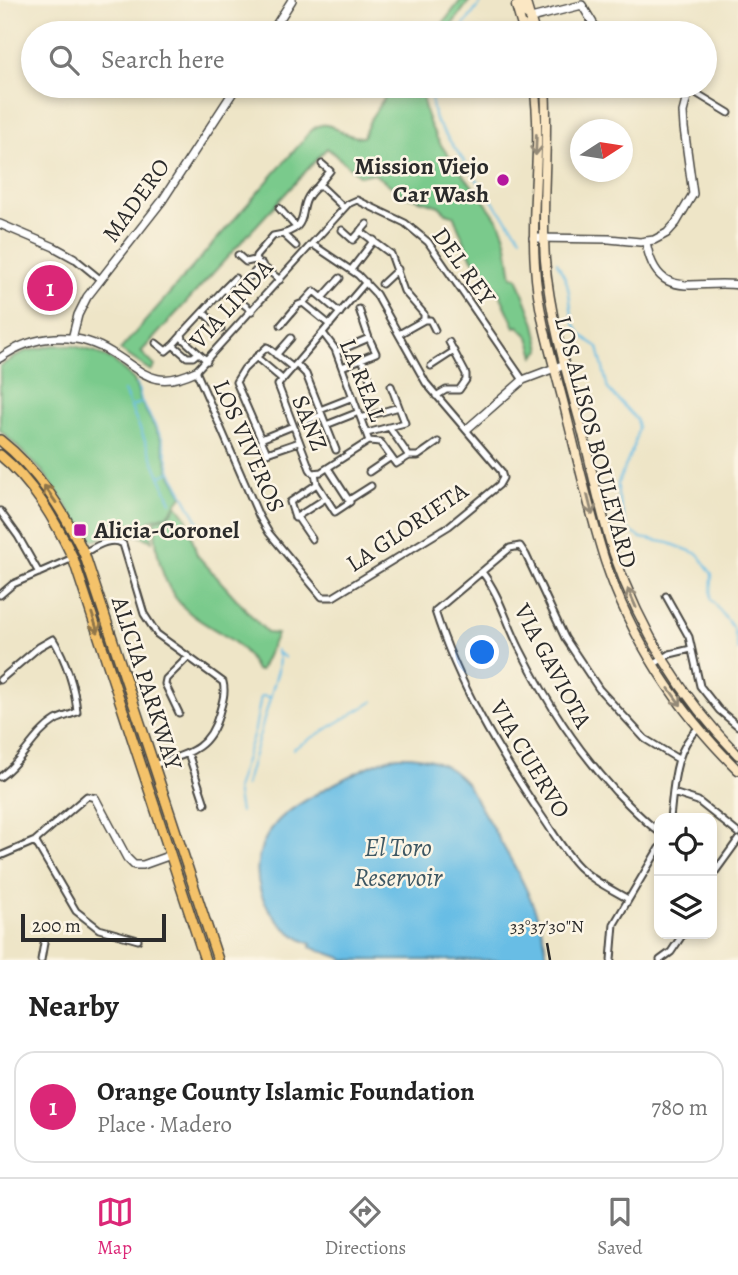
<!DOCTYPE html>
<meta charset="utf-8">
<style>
:root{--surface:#fff;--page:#f2f2f2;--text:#222;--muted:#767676;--line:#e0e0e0;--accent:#db2777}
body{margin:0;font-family:Alegreya,serif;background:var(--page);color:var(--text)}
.controls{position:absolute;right:21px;bottom:21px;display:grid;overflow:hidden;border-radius:14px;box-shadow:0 4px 10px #0003}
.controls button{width:63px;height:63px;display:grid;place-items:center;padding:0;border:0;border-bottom:2px solid var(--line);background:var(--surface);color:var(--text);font:35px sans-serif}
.compass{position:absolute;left:570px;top:119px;width:63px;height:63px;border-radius:50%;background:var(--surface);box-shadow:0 4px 10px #0003;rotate:78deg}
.scale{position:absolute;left:21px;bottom:18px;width:145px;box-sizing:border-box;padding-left:7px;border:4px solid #2b2b2b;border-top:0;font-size:19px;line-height:24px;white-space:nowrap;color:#2b2b2b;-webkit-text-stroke:5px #fcf5e5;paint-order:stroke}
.you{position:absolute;left:483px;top:653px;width:24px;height:24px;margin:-18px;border:5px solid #fff;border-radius:50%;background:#1a73e8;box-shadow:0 0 0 10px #1a73e833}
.badge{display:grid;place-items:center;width:46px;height:46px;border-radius:50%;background:var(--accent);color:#fff;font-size:23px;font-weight:700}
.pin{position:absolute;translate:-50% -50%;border:4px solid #fff;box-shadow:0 2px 7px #0006}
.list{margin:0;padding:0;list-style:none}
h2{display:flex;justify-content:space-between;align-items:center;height:91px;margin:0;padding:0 28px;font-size:30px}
h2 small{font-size:23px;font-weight:400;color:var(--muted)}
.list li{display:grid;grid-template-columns:46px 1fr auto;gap:21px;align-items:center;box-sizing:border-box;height:112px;margin:0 14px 14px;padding:0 14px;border:2px solid var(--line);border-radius:21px}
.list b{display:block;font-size:26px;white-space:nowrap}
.list p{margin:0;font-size:23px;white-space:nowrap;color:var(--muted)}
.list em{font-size:23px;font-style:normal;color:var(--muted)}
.icon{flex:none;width:38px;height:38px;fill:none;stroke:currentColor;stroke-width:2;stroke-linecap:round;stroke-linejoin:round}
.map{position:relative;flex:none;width:738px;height:960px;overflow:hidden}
.search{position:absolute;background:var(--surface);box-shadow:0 4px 10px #0003;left:21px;right:21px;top:21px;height:77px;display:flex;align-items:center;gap:18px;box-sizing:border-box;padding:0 24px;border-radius:38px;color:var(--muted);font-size:26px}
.sheet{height:217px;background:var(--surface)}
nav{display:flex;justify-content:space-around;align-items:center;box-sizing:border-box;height:98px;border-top:2px solid var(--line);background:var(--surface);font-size:19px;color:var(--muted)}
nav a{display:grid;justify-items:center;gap:4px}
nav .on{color:var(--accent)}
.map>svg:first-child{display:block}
.green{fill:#7aca8c;stroke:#527a5c;stroke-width:2}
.water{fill:#68bde5;stroke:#4a7488;stroke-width:2}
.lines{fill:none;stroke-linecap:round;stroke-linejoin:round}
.stream{stroke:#68bde5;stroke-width:2}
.minor-casing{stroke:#484742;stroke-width:9}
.tertiary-casing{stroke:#484742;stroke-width:10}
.secondary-casing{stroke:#484742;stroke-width:11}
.primary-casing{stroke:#484742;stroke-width:12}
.minor{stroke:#fff;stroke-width:5}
.tertiary{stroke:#fff;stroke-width:7}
.secondary{stroke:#fbe7c3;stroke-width:8}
.primary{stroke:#f4c26a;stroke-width:9}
.oneway{stroke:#938977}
.oneway2{stroke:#90764a}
.ticks{fill:none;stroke:#2b2b2b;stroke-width:2.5}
.poi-dot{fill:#b5179e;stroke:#fcf5e5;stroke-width:2.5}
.labels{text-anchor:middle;stroke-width:5;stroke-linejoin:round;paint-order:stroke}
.poi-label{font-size:24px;font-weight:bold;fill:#2b2b2b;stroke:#fcf5e5;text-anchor:end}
.street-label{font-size:24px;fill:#2b2b2b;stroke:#fcf5e5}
.water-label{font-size:26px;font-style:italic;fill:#3d5763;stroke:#fcf5e5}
.ticks-label{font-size:18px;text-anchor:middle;fill:#2b2b2b;stroke:#fcf5e5;stroke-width:5;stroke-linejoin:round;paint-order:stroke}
</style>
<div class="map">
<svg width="738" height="960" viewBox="0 0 738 960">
<rect width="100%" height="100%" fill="#fcf5e5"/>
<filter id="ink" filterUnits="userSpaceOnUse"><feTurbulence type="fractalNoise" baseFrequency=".0143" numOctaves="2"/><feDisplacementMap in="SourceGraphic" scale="14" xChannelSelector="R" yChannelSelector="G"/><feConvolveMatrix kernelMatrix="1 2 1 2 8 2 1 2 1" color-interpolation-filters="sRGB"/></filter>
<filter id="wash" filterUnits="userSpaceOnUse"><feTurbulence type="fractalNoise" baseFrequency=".00686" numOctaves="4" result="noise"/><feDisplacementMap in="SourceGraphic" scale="28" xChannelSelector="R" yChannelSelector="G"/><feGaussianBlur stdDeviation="1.57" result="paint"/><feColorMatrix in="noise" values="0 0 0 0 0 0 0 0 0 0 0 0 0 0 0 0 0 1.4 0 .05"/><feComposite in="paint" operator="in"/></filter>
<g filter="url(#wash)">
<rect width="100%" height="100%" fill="#eee5c7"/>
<!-- green -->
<path class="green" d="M461,0h9l-24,33h-19l13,-6z
M392,86h30c-1,56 52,93 78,138 9,17 8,34 12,52l5,1 18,47 6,26 -6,6 -6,-19 -11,-11 -3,1 -17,-37 -26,-31 -19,-44 -7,-2 -7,-7 -35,-11 -31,-22 -13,3 -33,-28 -186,204 14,14 -4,5 -31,-21 181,-207c25,-38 33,-5 62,-6l8,-19z
M54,345l20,1 22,6 19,10 19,18 7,22 20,37 9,34 13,22 -15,20 -18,5 2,21 -17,-7 -6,2 -13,-6 -19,10 -10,-1 -24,-39 -20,-28 -43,-42v-64l24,-14z
M177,505l9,12 11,38 59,66 12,12 9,1 -17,37 -4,-1c-15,-33 -40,-36 -65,-56 -29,-23 -36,-59 -36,-94l14,-4z"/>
<!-- water -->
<path class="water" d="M398,756c29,-1 50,7 69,28 28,51 77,119 80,176h-200l-37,-13 1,-3c-50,-21 -73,-78 -34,-122 17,-19 96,-61 121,-66z"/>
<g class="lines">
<!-- stream -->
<path class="stream" d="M458,33l25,-33
M432,86l-1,12 4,22 55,78 31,39
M557,262c3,7 8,14 10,21 8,32 -3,43 31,64l10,42 28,30 2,8 -4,19 -16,37v12l9,34 14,9 28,5 29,11 14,20 -1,25 23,30 4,21
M137,384l4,16
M124,391l47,111
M133,406l9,-4 20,36 9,34
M161,476l10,-4 29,53
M279,653l6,5
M293,749l81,-48
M245,786l33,-116 1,-13 -3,-7
M240,812l-4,-23 19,-60 6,-33 8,1"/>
</g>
</g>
<g filter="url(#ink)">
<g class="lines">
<defs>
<path id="minor" d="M688,93h8l33,20
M317,187l13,-16 -8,-7
M279,208l17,19
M342,230l11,10 14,-16
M360,231l31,23 13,37 20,23v6l-25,14
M284,235l12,11
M312,244l46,31 18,19 50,89 75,88 2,7 -4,7 -50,41 -116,71h-11l-53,-64 -10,-17 -63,-145 152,-167 9,-4 6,3 42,20 23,19 95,138
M238,255l8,7 9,-2
M74,258l27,22
M351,270l23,-30
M250,277l12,-13
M280,280l-25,-20 1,-4 17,-20c46,-8 18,-28 44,-49h5l22,21
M366,282l-88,103 32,84 3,4 8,-1 48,-31
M382,284l16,-15
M223,290l12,-12
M322,298l18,-20
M359,309l10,29
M203,312l18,17
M424,320h6l5,10
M281,325l17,-20 5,-2
M330,325l-27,-22 11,-12 26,22
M323,333l12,16 34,92
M182,335l-9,10 14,12h6l5,-4
M156,343l10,8 7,-6
M336,352l33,-14 7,15 -34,14
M276,355l15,-17
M256,357l26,22
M362,359l11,28
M207,361l-24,-22 -1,-5 41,-44h3l26,21
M296,364l10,10 20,51
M431,366l23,-15
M292,367l-25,-20 -23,22 -8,13 31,71 32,-11
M436,396l10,-6h13l7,-10v-6l-17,-32
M320,410l33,-13
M361,418l38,-11
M302,422l20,-7
M389,427l16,-4 -14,-37
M367,433l22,-6 20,29
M261,439l32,-13
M369,441l11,1 16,22 13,-8h9l20,-14
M336,450l-10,-25 33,-13
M369,472l22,-15
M315,473l2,11 18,28 15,-10 -22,-34
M317,484l-27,18 5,16 31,-20
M349,500l22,-14
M0,511l18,25 21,37
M297,517l15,22
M84,553c11,-6 27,-17 39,-9l21,70 13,20 66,48c3,11 -1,21 -4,32 -10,37 -33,40 -65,51
M482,572c18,23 25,52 38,77 28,55 54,97 96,143 14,14 27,28 43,40
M0,595l13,-11 60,-26
M666,596l23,41 11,49 19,24 19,16
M653,665l17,-11 21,-5
M0,680l39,-33 14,-8c13,21 22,49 24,73 -7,3 -15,5 -21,8 -23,14 -34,42 -56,57
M179,713l-14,-29 1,-5 22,-22
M188,753l17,51
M673,793l25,8 40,32
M670,818c4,-32 3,-67 29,-91
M35,841l41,70 23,18 39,11
M0,856l35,-15 52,-45 8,2
M712,876l26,-36
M628,899c-17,-10 -35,-18 -49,-32 -15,-15 -26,-35 -38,-52 -42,-63 -83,-131 -106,-204l75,-63 10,-2 6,9 39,83 34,51 46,50 33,20
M41,960l3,-17
M611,960l3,-36 45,-76
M660,960l11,-8 12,-18"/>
<path id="tertiary" d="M531,18l51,-13 17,28
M271,33l21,-33
M0,224l54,23 20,11
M533,238l76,1 31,3 14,-2 13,-7 9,-10 17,-29 -9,-66 -1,-16 5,-19 -8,-7
M646,241c10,63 50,38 92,44
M72,339l6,-24 9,-18 75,-96 75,-115
M0,358c34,-24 76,-28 112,-5 32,19 42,38 84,18
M467,429l56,-49 42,-16
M95,798l32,60 7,7h9l28,-10"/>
<path id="secondary" d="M518,0l5,12 8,6 -4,15
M525,0l10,33
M516,6l8,27
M534,86c9,59 -4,120 1,180 3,52 20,101 32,151 12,48 23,97 38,144 27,80 73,150 133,209
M545,86c4,58 -4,116 0,174 5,57 21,111 36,166 11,42 19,86 33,128 26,75 68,144 124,201"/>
<path id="primary" d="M0,440c38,30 63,70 84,113l134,407
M0,455c33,27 55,65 73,103l132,402"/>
</defs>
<!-- minor casing -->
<use href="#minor" class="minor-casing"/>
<!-- tertiary casing -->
<use href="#tertiary" class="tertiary-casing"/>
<!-- secondary casing -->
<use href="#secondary" class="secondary-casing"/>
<!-- primary casing -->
<use href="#primary" class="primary-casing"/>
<!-- minor -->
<use href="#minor" class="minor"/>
<!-- tertiary -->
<use href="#tertiary" class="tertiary"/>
<!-- secondary -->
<use href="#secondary" class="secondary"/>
<!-- primary -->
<use href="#primary" class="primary"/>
</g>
<!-- one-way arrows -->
<defs><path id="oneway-shaft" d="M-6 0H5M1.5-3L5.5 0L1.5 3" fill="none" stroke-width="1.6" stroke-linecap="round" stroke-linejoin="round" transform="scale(1.75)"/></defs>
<g class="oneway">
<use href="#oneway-shaft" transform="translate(536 145) rotate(92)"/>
<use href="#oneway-shaft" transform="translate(590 505) rotate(76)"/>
<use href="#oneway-shaft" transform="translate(632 598) rotate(-113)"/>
<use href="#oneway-shaft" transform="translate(675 697) rotate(54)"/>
</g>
<g class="oneway2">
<use href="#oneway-shaft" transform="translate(50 494) rotate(-125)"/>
<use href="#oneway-shaft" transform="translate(95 623) rotate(72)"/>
</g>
</g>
<!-- ticks -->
<path class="ticks" d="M547,943l3,17"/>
<!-- markers -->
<g class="poi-dot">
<circle cx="503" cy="180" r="7"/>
<rect x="73" y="523" width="14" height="14" rx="3.5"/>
</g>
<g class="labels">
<!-- poi labels -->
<g class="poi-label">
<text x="489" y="174">Mission Viejo<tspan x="489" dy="28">Car Wash</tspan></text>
<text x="94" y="538" text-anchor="start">Alicia-Coronel</text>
</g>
<!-- street labels -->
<g class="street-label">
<text transform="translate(136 200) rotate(-54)" y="8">MADERO</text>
<text transform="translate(464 266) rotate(54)" y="8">DEL REY</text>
<text transform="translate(231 304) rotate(-48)" y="8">VIA LINDA</text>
<text transform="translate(363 380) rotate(68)" y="8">LA REAL</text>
<text transform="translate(310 423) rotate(68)" y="8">SANZ</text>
<text transform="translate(596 442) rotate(75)" y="8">LOS ALISOS BOULEVARD</text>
<text transform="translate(249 446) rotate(66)" y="8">LOS VIVEROS</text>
<text transform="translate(407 527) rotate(-34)" y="8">LA GLORIETA</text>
<text transform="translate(553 666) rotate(62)" y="8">VIA GAVIOTA</text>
<text transform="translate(147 683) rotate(72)" y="8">ALICIA PARKWAY</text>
<text transform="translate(530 759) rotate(59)" y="8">VIA CUERVO</text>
</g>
<!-- water labels -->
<g class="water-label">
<text x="398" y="856">El Toro<tspan x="398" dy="30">Reservoir</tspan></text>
</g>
</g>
<g class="ticks-label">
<text x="547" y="932">33°37'30"N</text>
</g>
</svg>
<div class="controls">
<button><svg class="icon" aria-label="locate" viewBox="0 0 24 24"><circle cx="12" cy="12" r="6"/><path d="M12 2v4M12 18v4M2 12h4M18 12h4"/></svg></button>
<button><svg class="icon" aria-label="layers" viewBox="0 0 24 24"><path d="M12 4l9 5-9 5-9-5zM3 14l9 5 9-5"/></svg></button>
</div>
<svg class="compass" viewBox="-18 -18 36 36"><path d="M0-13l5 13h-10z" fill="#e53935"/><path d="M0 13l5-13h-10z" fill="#767676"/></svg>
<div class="scale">200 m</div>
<div class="you"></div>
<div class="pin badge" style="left:50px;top:288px">1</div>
<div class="search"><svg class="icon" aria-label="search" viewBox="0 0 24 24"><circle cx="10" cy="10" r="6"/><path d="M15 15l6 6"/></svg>Search here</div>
</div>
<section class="sheet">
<h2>Nearby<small></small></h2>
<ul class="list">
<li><span class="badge">1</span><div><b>Orange County Islamic Foundation</b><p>Place · Madero</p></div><em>780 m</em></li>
</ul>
</section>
<nav>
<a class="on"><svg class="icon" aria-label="map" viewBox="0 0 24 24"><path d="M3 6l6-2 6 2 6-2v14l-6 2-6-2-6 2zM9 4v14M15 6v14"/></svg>Map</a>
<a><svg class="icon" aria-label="directions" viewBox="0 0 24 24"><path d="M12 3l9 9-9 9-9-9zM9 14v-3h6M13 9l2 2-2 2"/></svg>Directions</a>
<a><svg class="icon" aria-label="saved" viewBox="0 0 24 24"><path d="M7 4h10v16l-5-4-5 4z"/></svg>Saved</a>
</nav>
